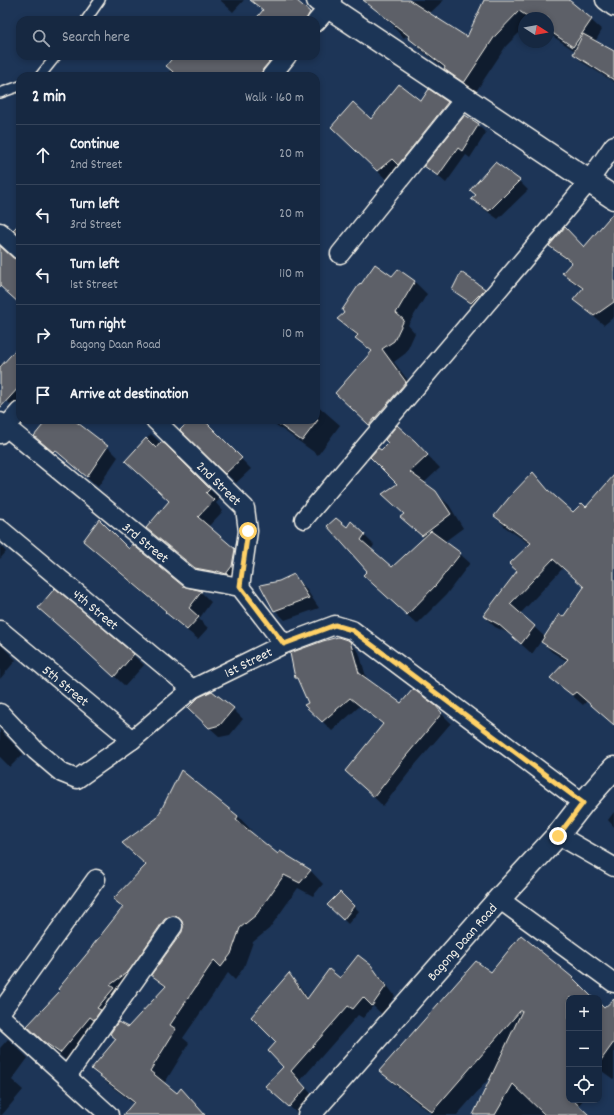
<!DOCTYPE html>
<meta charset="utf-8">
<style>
:root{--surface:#162841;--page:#23344c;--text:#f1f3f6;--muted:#9ea6b1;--line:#35445a}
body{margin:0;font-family:Dekko,sans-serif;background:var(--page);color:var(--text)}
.controls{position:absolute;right:12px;bottom:12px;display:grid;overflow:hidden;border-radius:8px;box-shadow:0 2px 6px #0003}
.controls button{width:36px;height:36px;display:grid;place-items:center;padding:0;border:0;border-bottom:1px solid var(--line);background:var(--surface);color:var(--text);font:20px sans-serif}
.compass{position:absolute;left:518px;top:12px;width:36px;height:36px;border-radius:50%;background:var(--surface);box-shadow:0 2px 6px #0003;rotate:101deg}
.stop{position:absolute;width:12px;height:12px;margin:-9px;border:3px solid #ffd166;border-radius:50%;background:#fff}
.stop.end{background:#ffd166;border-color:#fff;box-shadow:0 1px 4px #0008}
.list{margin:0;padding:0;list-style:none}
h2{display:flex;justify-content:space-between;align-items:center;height:52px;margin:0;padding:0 16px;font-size:17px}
h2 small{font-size:13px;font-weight:400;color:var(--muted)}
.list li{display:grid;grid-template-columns:26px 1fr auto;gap:12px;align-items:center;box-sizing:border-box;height:60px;padding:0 16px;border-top:1px solid var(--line)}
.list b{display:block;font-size:15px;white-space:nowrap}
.list p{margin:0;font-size:13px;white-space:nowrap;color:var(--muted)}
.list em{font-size:13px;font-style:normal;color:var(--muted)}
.icon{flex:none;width:22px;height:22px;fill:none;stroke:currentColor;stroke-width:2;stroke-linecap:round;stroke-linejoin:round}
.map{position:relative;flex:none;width:614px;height:1115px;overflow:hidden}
.search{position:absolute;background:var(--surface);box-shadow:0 2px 6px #0003;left:16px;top:16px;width:304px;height:44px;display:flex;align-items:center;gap:10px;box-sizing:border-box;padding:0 14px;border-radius:12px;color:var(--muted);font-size:15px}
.panel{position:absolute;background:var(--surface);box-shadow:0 2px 6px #0003;left:16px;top:72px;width:304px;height:352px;border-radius:12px}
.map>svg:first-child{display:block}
.shadow{fill:#0007;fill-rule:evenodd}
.building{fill:#5d6067;stroke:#f4f1e8}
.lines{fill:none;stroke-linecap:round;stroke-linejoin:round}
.lane-casing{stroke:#f4f1e8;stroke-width:12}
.street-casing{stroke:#f4f1e8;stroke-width:21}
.secondary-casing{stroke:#f4f1e8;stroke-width:25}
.lane{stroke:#1d3557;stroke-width:9}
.street{stroke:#1d3557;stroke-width:18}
.secondary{stroke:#1d3557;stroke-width:22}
.route{stroke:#ffd166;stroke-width:5}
.labels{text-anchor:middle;stroke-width:3.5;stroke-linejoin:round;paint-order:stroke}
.street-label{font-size:14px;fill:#f4f1e8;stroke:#1d3557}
</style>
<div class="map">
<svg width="614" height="1115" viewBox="0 0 614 1115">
<rect width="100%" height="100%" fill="#1d3557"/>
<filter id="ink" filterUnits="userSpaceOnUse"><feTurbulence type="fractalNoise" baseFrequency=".025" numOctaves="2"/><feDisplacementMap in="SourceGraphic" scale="8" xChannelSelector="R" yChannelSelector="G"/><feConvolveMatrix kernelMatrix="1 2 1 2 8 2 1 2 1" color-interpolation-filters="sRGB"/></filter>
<g filter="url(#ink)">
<!-- shadow -->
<path class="shadow" d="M220,0h24l-11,12z
M265,0h29l23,21 -61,-1 8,-9z
M377,0h67l-15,14 38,25 18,-39h82l24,20 11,10 -7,12 19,10v30l-32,-20 -8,-8 1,-3 -27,-18v-15h-24v10l-18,18 -31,47 -19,-13 -11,-11 -25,-20 -14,-13 -2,2 -10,-10v-2l-22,-20z
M175,56h114l-17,20h-107l6,-6z
M430,91l18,12 13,13 -70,68 -46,-44 26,-20 51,-18z
M478,125l8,8 -16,25 -4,-3 -20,28 -20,-17z
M495,163l24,18 9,9 -30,29 -17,-12 -9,-8 4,-4 -5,-5z
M614,224v93l-10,8 -21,-17 -9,-9 9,-10 -11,-7 -8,-9 8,-10 -13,-9 -9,-8 35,3z
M398,270l17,12 12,12 -19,31 7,8 -9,20 -12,9 24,32 -36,43 -34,-32 24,-53 -15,-14 1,-1 -19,-18 53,-42z
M485,289l4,5 -13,14 -22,-18z
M20,352v55l-3,4 -17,-17v-31l3,3z
M316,404l24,21 -22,30 -49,-35h47z
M49,420h24l35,27 10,10 -20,30 -42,-37z
M191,420h12l48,49 -15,14 -55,-53z
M151,434l69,65 -4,4 7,8 -15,16 37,33 -3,16 -36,2 -49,-40 -10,-10 23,-27 -43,-40z
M415,442l25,26 -16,15 11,9 14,13 14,23 -19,14 16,12 10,9 -24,32 -29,29 -43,-39 -5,-14 -22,-42 4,-7 23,23 -3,5 21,19 32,-31 -22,-21 3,-3 -7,-30 -17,-33z
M533,474l22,24 18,16 13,-6 28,-32v249l-27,-24 -4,4 -31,-27 15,-17 -15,-9 -11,-11 -9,13 -22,-20 -15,-7 -11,-11 33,-44 -7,-8 21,-19 -26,-18 -10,-11zM563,568l22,20 -21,30 -19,19 -25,-23z
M84,541l45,9 54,37 18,5 10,10 -12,17 9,9 -10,11 -22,-17 -10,-10 -72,-61z
M0,545l6,7 -6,7z
M294,576l10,10 15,22 -34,12 -10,-10 5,-28z
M55,590l78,65 11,10 -19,21 -47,-44z
M349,642l10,10 8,28 34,25 33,1 17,17 -36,42 -32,41 -27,-26 27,-55 -23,-19 -28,25 -26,-26 3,-2 -9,-21 -4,-4z
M0,644l16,16 -16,19z
M233,709l10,10 -13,16 -10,2 -20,-18z
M0,727l2,5 21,22 -13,13 -10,-10z
M614,812v15l-6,-7z
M238,816l13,14 -1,3 28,22 32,15 13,14 -10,12 -15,-8 -29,41 -16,13 -9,25 -9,13 -7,-7 -45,65 6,5 -25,41 13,11 4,-5 24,25h-81l10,-11 -28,-22 -13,-13 73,-81 -13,-13 30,-43 1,-4 -6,5 -104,133 -16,-12 -16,-14 19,-49 62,-83 -9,-9 32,-33 -23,-22z
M340,893l19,18 -11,13 -19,-19z
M370,966l10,10 15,20 -13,18 -9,-8 -10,12 -5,-3 -58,66 15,17 -16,17 -33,-29 19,-19 -8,-25 12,-67 9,9 10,14 33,-19z
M491,973l101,25h-23v102h14l-5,6 9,9h-110l16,-41 -36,41h-24l-38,-30 -14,-14z
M599,1004l5,5 10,4v65l-1,1 -14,-10z
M8,1039l20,19 -16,22 11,10 -21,25h-2v-67z"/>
<!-- building -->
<path class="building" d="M250,0h46l14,12 -4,8h-51l8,-10z
M363,0h46l58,37 17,-37h85l23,19 -19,28 -25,-17v-12h-18l-11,-7 -24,25 -31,47 -20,-14 1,-2 -37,-29 1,-2z
M583,34l31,17v29l-41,-26z
M174,56h100l-11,13 -2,7h-83l-12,-10z
M399,84l22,17 8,-12 19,13 -50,63 -6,-6 -15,12 -46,-44 22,-25 18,17z
M465,115l14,9 -17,27 -4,-3 -20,28 -14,-10z
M495,162l25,18 -31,31 -18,-12 5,-4 -6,-5z
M614,212v90l-20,14 -21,-16 10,-12 -21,-15 10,-11 -23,-16 16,-19 19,20z
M20,223v13l-7,-6z
M0,246l13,12 7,2v44l-20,-18z
M375,264l17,12 6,-7 17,12 -19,32 8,7 -10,21 -12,8 24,33 -37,43 -34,-32 37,-42 -17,-13 3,-3 -21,-16 7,-6 -2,-3 18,-27 1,1z
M461,272l24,17 -14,14 -19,-13z
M20,345v41l-20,22v-41z
M47,420h27l34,26 -21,31 -32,-27 -2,2 -19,-16z
M190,420h14l38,38 -17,16 -45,-44z
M273,420h45l-16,21z
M397,425l18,16 13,14 -18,17 26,19 15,23 -29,22 -22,-19 4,-3 -22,-20 15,-10 -27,-27 8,-9 3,2 7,-7 -3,-3z
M146,438l10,10 5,-6 4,2 45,45 -4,4 8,7 -16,17 37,32 -3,17 -6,8 -9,-3 -1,1 -21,-4 -49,-40 23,-27 -44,-40z
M533,472l15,18 25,22 9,-9 4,4 28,-32v250l-38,-33 -4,3 -22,-17 18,-19 -27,-17 18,-28 4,3 21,-30 -31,-28 -43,45 25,22 -14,18 -23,-20 -15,-8 34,-45 -8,-7 22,-21 -37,-27 18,-22z
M336,518l11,9 4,-6 14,13 -4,6 31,27 39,-36 30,22 -25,32 -29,30 -44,-40 4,-4 -40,-45z
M99,519l30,30 3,-5 51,42 19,5 -13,17 10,9 -12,13 -22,-18 1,-1 -83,-70z
M294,574l15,24 -35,13 -14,-26 19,-4z
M55,588l79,66 -20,23 -37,-34v-1l-39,-34z
M338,637l12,4 9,32 42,30 12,-14 22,16 7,8 -36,43 -32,41 -29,-26 38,-47 -33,-26 -28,24 -18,-17 4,-2 -11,-25h-2l-5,-25 33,-12z
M212,691l22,17 -14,17 -11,3 -21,-20 11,-11z
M181,770l57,46 -2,4 42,34 2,-3 31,19 -11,13 -16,-8 -28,40 -16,13 -9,26 -10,13 -7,-7 -44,65 6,4 -26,42 27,22 4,-5 24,27h-82l11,-13 -43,-33 25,-30 -6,-5 8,-12 10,5 38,-41 -15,-11 31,-43 1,-5 -1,-6 -3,-3 -5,-2 -6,1 -4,3 -35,51 -19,14 4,3 -17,20 4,2 -7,10 -4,-3 -30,36 -17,-12 -16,-15 33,-35 -2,-2 32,-39 3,-5 30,-38 -10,-8 33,-34 -24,-22 35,-25z
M340,892l14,14 -11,14 -16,-15z
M521,935l51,42 21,21h-24v102h4l16,15h-44l-32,-31 -18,31h-22l49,-104h-2l-88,101 -53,-41 97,-110 15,11z
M358,955l13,10 15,21 -14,20 -9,-9 -10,12 -5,-3 -57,65 15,17 -17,19 -24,-21 18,-19 -15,-16 8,-9 -25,-25 38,-44 18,26 22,-30 11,9z
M614,999v43l-15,21v-60l5,5z"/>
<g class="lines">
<defs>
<path id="lane" d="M86,20l14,-20
M40,76l16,-20
M0,93l20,-7"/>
<g id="street">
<path d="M605,0l9,7"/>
<path d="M316,22l13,-15 3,-7"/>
<path d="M271,76l16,-20"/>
<path d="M0,232l20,18"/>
<path d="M340,254l125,-156"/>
<path id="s1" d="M155,420l90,88 3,23 -8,56"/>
<path id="s2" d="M0,422l190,156 50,9 44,57"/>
<path d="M0,434l20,-23"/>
<path d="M304,519l248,-293 37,-45 25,-36"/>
<path id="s3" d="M0,529l192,160"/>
<path id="s4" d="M0,630l132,110"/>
<path id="s5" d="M0,713l36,38 26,22 15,6 55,-39 60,-51 92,-45 51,-19 17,5 231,173"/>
<path d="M558,835l56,32"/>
<path d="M499,899l115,84"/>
<path d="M0,1013l96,-134"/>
<path d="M0,1016l109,99"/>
<path d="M67,1076l106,-150"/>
</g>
<g id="secondary">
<path d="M318,0l296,198"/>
<path id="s6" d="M309,1115l190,-216 59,-64 25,-32 31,-35"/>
</g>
</defs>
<!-- lane casing -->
<use href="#lane" class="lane-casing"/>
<!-- street casing -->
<use href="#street" class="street-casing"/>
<!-- secondary casing -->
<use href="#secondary" class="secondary-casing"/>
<!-- lane -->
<use href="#lane" class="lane"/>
<!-- street -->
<use href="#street" class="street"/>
<!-- secondary -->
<use href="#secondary" class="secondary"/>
</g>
</g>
<g class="lines" filter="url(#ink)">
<!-- route -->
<path class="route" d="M248,531l-8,55 44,58 51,-19 17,5 231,173 -25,33"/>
</g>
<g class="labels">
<!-- street labels -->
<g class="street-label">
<text dy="5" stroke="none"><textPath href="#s1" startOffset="90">2nd Street</textPath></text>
<text dy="5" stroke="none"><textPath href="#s2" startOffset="189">3rd Street</textPath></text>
<text dy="5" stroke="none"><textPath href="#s3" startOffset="125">4th Street</textPath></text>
<text dy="5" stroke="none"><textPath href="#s5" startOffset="311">1st Street</textPath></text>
<text dy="5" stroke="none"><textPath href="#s4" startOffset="86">5th Street</textPath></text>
<text dy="5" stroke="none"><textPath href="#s6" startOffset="231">Bagong Daan Road</textPath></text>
</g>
</g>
</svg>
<div class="controls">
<button>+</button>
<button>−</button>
<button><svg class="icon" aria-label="locate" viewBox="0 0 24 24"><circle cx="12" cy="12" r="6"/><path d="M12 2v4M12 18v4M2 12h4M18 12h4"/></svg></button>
</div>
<svg class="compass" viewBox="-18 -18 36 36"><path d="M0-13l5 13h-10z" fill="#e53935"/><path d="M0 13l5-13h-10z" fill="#9ea6b1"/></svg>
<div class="stop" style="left:248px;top:531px"></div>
<div class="stop end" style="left:558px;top:836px"></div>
<div class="search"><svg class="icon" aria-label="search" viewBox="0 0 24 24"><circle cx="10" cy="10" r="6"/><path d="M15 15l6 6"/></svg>Search here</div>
<section class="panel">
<h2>2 min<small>Walk · 160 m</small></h2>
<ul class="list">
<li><svg class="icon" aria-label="ahead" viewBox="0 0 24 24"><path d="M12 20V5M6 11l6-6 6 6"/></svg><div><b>Continue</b><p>2nd Street</p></div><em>20 m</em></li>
<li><svg class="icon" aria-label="left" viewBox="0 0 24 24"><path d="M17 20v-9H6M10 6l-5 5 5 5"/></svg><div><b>Turn left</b><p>3rd Street</p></div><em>20 m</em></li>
<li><svg class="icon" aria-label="left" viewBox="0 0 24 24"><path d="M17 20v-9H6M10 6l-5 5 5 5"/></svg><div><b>Turn left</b><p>1st Street</p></div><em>110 m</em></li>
<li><svg class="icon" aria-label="right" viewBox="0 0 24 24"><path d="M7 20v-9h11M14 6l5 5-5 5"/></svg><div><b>Turn right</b><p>Bagong Daan Road</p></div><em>10 m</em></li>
<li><svg class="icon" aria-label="arrive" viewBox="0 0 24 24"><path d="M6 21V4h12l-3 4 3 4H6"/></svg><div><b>Arrive at destination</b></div></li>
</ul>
</section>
</div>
